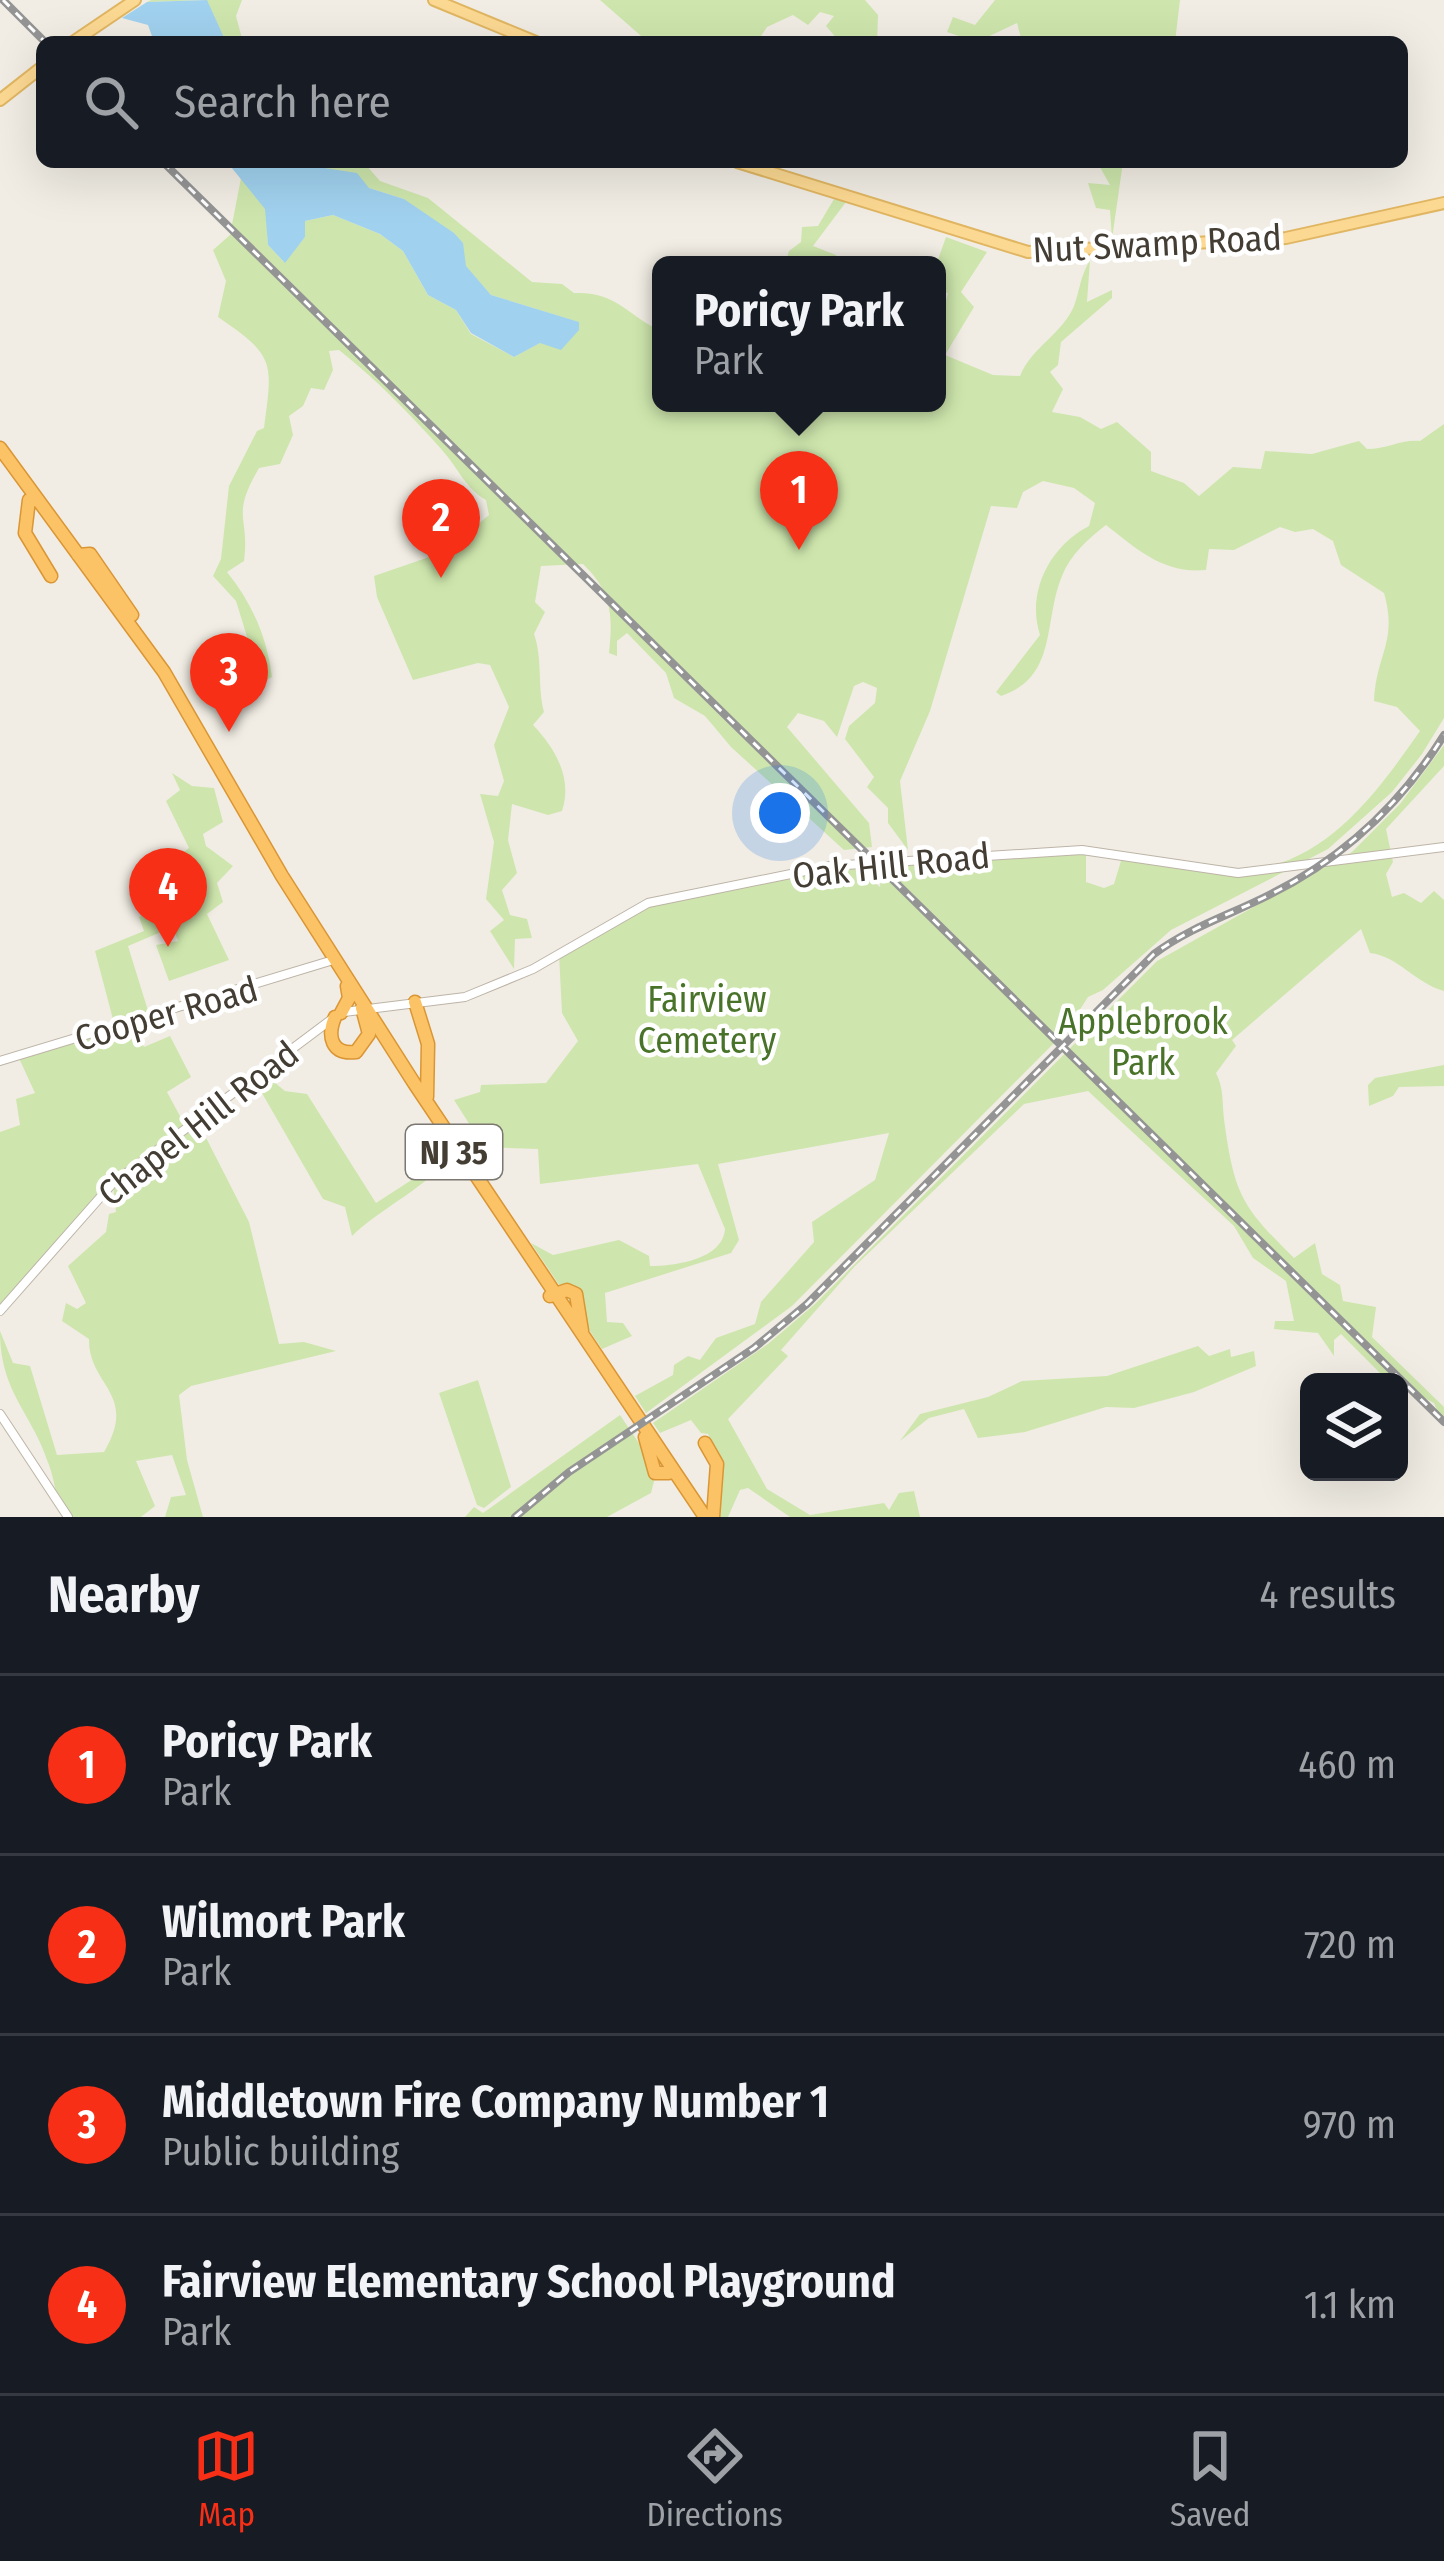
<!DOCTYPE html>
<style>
:root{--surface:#171b24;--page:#242831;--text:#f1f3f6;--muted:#9ea1a6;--line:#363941;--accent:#f62f16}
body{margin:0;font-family:"Fira Sans Condensed",sans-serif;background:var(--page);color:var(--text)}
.controls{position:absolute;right:36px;bottom:36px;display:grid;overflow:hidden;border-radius:18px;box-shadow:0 12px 48px #0002}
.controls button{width:108px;height:108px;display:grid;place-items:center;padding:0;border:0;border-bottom:3px solid var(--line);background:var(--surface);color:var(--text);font:60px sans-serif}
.you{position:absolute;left:780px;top:813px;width:42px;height:42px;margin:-30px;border:9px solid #fff;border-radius:50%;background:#1a73e8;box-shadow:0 0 0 18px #1a73e833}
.badge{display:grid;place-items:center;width:78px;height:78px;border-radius:50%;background:var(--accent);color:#fff;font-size:39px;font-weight:700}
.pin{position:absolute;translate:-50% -99px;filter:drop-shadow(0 3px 6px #0008)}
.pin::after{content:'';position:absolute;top:63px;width:42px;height:36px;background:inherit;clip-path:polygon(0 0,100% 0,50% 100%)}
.popup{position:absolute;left:652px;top:256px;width:294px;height:156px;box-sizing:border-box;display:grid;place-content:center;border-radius:18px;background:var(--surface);filter:drop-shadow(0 3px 9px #0005);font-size:39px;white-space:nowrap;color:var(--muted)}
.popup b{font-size:45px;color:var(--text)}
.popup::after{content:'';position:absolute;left:50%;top:100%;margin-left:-24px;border:24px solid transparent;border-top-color:var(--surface)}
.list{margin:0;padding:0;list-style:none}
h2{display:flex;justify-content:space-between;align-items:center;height:156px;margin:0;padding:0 48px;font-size:51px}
h2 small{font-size:39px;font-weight:400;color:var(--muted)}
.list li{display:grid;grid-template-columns:78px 1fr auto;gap:36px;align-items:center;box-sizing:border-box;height:180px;padding:0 48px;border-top:3px solid var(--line)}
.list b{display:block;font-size:45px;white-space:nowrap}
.list p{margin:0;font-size:39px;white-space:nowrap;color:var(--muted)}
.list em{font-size:39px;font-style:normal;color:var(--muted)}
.icon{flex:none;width:66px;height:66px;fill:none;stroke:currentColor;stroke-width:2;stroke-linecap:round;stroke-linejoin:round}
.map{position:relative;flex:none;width:1444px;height:1517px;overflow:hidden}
.search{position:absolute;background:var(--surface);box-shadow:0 12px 48px #0002;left:36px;right:36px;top:36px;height:132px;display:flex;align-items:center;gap:30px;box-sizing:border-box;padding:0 42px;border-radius:18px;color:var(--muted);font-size:45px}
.sheet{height:876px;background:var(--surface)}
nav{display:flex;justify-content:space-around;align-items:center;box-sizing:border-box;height:168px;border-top:3px solid var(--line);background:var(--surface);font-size:33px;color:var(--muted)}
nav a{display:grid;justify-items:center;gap:6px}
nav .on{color:var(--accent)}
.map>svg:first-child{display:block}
.green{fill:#cee6ad}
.water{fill:#a0d1ee}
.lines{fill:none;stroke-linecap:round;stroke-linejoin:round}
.minor-casing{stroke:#bdb4a7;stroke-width:10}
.major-casing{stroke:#e1b662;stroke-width:14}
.highway-casing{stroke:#da9635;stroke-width:15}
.minor{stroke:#fff;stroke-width:8}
.major{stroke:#fcd992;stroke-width:10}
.highway{stroke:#fbc365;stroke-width:12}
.rail-casing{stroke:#949494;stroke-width:8}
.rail{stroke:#fff;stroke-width:3;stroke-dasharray:9;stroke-linecap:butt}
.labels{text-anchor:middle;stroke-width:9;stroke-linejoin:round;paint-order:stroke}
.shield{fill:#fff;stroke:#7b7771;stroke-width:3}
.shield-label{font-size:33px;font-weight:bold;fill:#433d34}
.street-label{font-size:36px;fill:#433d34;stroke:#fff}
.park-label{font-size:36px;fill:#487329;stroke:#fff}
</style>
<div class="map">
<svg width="1444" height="1517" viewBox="0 0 1444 1517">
<rect width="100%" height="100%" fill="#f1ede4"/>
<!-- green -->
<path class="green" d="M151,0h91l-6,16 7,26h-17l-20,-42 -59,2z
M600,0h265l13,15 -1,27h-37l-14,-16 8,-10 -14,-4 -12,13 -15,-10 -26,12 -10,15h-109z
M995,0h185l-5,42h-153l-5,-19 -40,19 -30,-10 6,-15 22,8z
M285,162l81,3 14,16 48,17 104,84 30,2 12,9c42,-2 53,22 87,38v72h276l5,-28c-15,-27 0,-56 6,-82l-11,-2 -1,-26 10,-28 41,15 -26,40 13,15 -29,48 48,20 27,1c11,-28 43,-43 54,-70 6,-17 6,-29 16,-46l-3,42 25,-12v8l-51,44 -3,23 -8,7 13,17 -11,23 28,5 21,12 16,-7 34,30v19l33,12 15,13 34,-29 28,2 4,-18 47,3 47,-13 8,8c20,0 35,-10 53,-8l24,-17v294l-22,36 -30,38 -64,57 -157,81 -68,60 -15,7 -21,33 -275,276 -146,107 -11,-17 38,-21 1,-10 14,-9 12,4 16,-22 39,-14 6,-22 53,-60 -2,-20 63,-42 14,-47 -171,31 21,76 -8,13 -126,40 2,29 16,1 9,13 -30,13 -71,-106 22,12 66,-15 30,16 1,10c26,0 73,-7 75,-37l-27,-65 -158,20 -2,-35 -54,-2 -30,-47 26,-8 1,-7 65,-2 32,-42 -16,-28 -3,-59 81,-48 212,-42 28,23 2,-27 204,-10v32l18,6 10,-4 9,-30c32,6 69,17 101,18 95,1 147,-71 196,-141l-23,-24 -23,-6c2,-47 24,-59 10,-108l-43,-28 -8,-24 -20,-12 -18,3 -15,-5 -46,23 -25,-1 -3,21c-43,4 -69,-21 -100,-45 -17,13 -36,30 -44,51 -19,46 -4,101 -61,120l-5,-4 44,-57c-14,-43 10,-89 49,-109l6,-23 -21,-15 -31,-7 -20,11 -6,16 -26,-2 -61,205 -30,70 8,69 -20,-27v-15l-21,-21 7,-10 -29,-38 4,-13 26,-23 2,-15 -14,-6 -9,4 -17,51 -13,-16 -26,-8 -11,14 82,96 3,24 -28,3 -113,-103 -26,-31 -31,-18 -8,-25 -39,-40 -10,8v15l-8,-3c4,-38 3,-61 -26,-89l-42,2 -6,36 10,10 -11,22c9,26 3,51 10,78l-11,13c22,23 40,53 29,86l-14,4 -36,-11 -4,36 9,33 -15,17 8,25 17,4 5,19 -17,1 -1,30 -24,-38 14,-11 -18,-21 8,-57 -14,-48 18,2 6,-15 -10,-36 15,-38 -19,-42 -12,-2 -65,17 -36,-83 -3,-21 96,-33 -1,-11 20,-17 -3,-15c-20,-11 -28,-32 -44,-50 -32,-36 -65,-70 -103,-100l-10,1 4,19 -9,20 -13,-2 -8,18 -14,10 4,19 -13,29 -21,4c-29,50 -9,47 -15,93l-17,11c25,31 40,65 45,105l-11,5 -25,-81 -23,-25 8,-17 8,-73 28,-55 7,-3c9,-67 11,-72 -46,-111l8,-36 -13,-31 17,-15 11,-57 25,31 2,36 16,17 21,-25v-16l28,-6 47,19 23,17 25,44 28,15 15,24 43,23 64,-35 -87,-27 -87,-96z
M1097,162h26l-11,77 -2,-29 -14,-2 -8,-25 22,2z
M834,199l12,3 -33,44 23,9 4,10h-55l4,-14 12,-9 1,-15 16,-1z
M1444,745v21l-58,63 7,33 -7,12 6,23 12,-4 17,10 13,-12 10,9v91c-29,-8 -46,-35 -74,-38l-9,-24 -129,111 4,6 -20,27c8,16 6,28 8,46 10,74 17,87 70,139l21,-15 7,31 18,11 3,16 33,6 -4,30 72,70v20l-10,-24 -48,-24 -45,-45 -7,6v16l-16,-23 -44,-4 1,-8h19l-8,-40 -33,-23 -19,-32 -146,-135 -64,13 -169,162 -74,84 7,6 -60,63 39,70 43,26 74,-12 5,7 10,-17 15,-2 6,26h-130l-42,-29 -8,2 -12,27h-12l1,-64 -9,-19 -7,-1 -10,-13 -31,13 -7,-10 115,-79 47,-40 342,-343 195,-109 48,-48z
M172,773l20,13 22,2 9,34 -20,12 3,12 27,20 -16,17 6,19 -16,12 22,46 -60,21 -13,-36 22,-4 -5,-14 -45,19 22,71 -19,7 13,23 26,-11 21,41 -24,15 20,37 11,-7 51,100 30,122 25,-2 32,9 -145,35 -12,9 8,65 16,57h-38l6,-20 15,-2 -14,-40 -36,6 19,45 -14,11h-73c-15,-23 -11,-29 -19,-52 -17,-53 -49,-72 -49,-134l13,32 17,3 27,89 47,-3c35,-59 -16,-66 -15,-113l-27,-18 4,-18 11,6 9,-6 -18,-37 38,-34 3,-18 7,-2 -3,-26 -113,125v-179l20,-7 -4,-26 19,-6 -17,-37 97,-29 -20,-76 49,-20 -5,-14 26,-13 -15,-28 39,-28 -23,-47 14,-11z
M1444,1065v21l-45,1 -6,9 -24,10 -1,-21 7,-7z
M264,1074l21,17 22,3 69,109 71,-46c-9,23 -72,55 -95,79l-7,-29 -22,-8 -68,-118z
M1198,1346l11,10 21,-7 1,8 23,-6 2,15 -62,26 -60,16 -28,-1 -81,25 -47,6 -14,-29 -35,9 -29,23 20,-27 68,-17 34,-16 85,-5z
M478,1380l33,107 -27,21 -7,-3 -38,-112z
M620,1415l37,55 -6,23 -44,24h-142l9,-10 9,6z"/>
<!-- water -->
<path class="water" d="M207,0l19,42h-72l-6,-17 -26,-7 25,-16z
M227,162h58l72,11 12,15 35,11 50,34 9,10 3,23 25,29 88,27v8l-18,20 -21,-7 -26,14 -43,-24 -15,-23 -28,-15 -25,-44 -23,-17 -47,-19 -28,6v16l-20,26 -17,-18 -3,-36z"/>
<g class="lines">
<defs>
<path id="minor" d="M344,1012l121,-15 68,-28 115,-66 182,-37 252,-16 156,23 206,-26
M0,1061l330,-100
M0,1311l112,-127 220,-165
M0,1414l68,103"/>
<path id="major" d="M434,0l102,42
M73,42l62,-42
M0,100l42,-33
M737,162l291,90 258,-14 158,-35"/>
<path id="highway" d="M0,448l164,224 118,204 132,207 291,434
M29,500l-4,33 26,43
M78,555l12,-1 42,61
M415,1002l13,42 -1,53
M341,1013l8,-15 -2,-12
M335,1017c-8,19 -4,38 21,35l13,-18 -7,-26
M550,1296l17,-6 9,4 6,37
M645,1437l10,36h14
M705,1443l12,21 -4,53"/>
</defs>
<!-- minor casing -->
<use href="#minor" class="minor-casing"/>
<!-- major casing -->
<use href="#major" class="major-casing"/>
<!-- highway casing -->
<use href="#highway" class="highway-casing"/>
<!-- minor -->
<use href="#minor" class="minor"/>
<!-- major -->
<use href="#major" class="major"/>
<!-- highway -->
<use href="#highway" class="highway"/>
<defs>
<path id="rail" d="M3,0l42,42
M163,162l1281,1260
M515,1517l54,-45 185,-124 53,-44 347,-350c36,-27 76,-39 115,-59 73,-36 132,-91 175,-160"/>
</defs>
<!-- rail casing -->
<use href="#rail" class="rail-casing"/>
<!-- rail -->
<use href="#rail" class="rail"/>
</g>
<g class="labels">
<!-- shield labels -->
<rect class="shield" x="406" y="1125" width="96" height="54" rx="9"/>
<g class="shield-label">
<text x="454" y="1164">NJ 35</text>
</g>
<!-- street labels -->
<g class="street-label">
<text transform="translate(1157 243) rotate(-3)" y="13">Nut Swamp Road</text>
<text transform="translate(891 865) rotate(-6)" y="13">Oak Hill Road</text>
<text transform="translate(166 1013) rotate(-16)" y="13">Cooper Road</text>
<text transform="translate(198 1123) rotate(-38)" y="13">Chapel Hill Road</text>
</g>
<!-- park labels -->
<g class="park-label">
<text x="707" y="1012">Fairview<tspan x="707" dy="41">Cemetery</tspan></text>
<text x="1143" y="1034">Applebrook<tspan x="1143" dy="41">Park</tspan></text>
</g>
</g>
</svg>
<div class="controls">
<button><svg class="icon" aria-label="layers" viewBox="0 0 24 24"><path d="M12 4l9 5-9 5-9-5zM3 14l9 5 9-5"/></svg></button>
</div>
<div class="you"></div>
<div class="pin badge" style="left:799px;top:550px">1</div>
<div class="popup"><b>Poricy Park</b>Park</div>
<div class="pin badge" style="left:441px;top:578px">2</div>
<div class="pin badge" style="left:229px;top:732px">3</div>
<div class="pin badge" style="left:168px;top:947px">4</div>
<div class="search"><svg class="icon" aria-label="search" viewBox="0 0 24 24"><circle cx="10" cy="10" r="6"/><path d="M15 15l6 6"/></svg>Search here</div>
</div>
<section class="sheet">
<h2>Nearby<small>4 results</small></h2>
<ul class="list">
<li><span class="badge">1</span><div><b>Poricy Park</b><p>Park</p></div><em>460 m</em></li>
<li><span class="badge">2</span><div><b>Wilmort Park</b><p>Park</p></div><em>720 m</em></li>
<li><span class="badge">3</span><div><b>Middletown Fire Company Number 1</b><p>Public building</p></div><em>970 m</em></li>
<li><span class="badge">4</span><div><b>Fairview Elementary School Playground</b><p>Park</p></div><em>1.1 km</em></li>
</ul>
</section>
<nav>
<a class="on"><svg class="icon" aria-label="map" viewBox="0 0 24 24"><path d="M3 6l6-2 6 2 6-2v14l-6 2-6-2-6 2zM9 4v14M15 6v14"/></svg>Map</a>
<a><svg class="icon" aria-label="directions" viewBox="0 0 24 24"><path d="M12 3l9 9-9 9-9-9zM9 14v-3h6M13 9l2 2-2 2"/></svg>Directions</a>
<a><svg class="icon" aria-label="saved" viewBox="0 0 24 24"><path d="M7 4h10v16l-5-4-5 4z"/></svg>Saved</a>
</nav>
